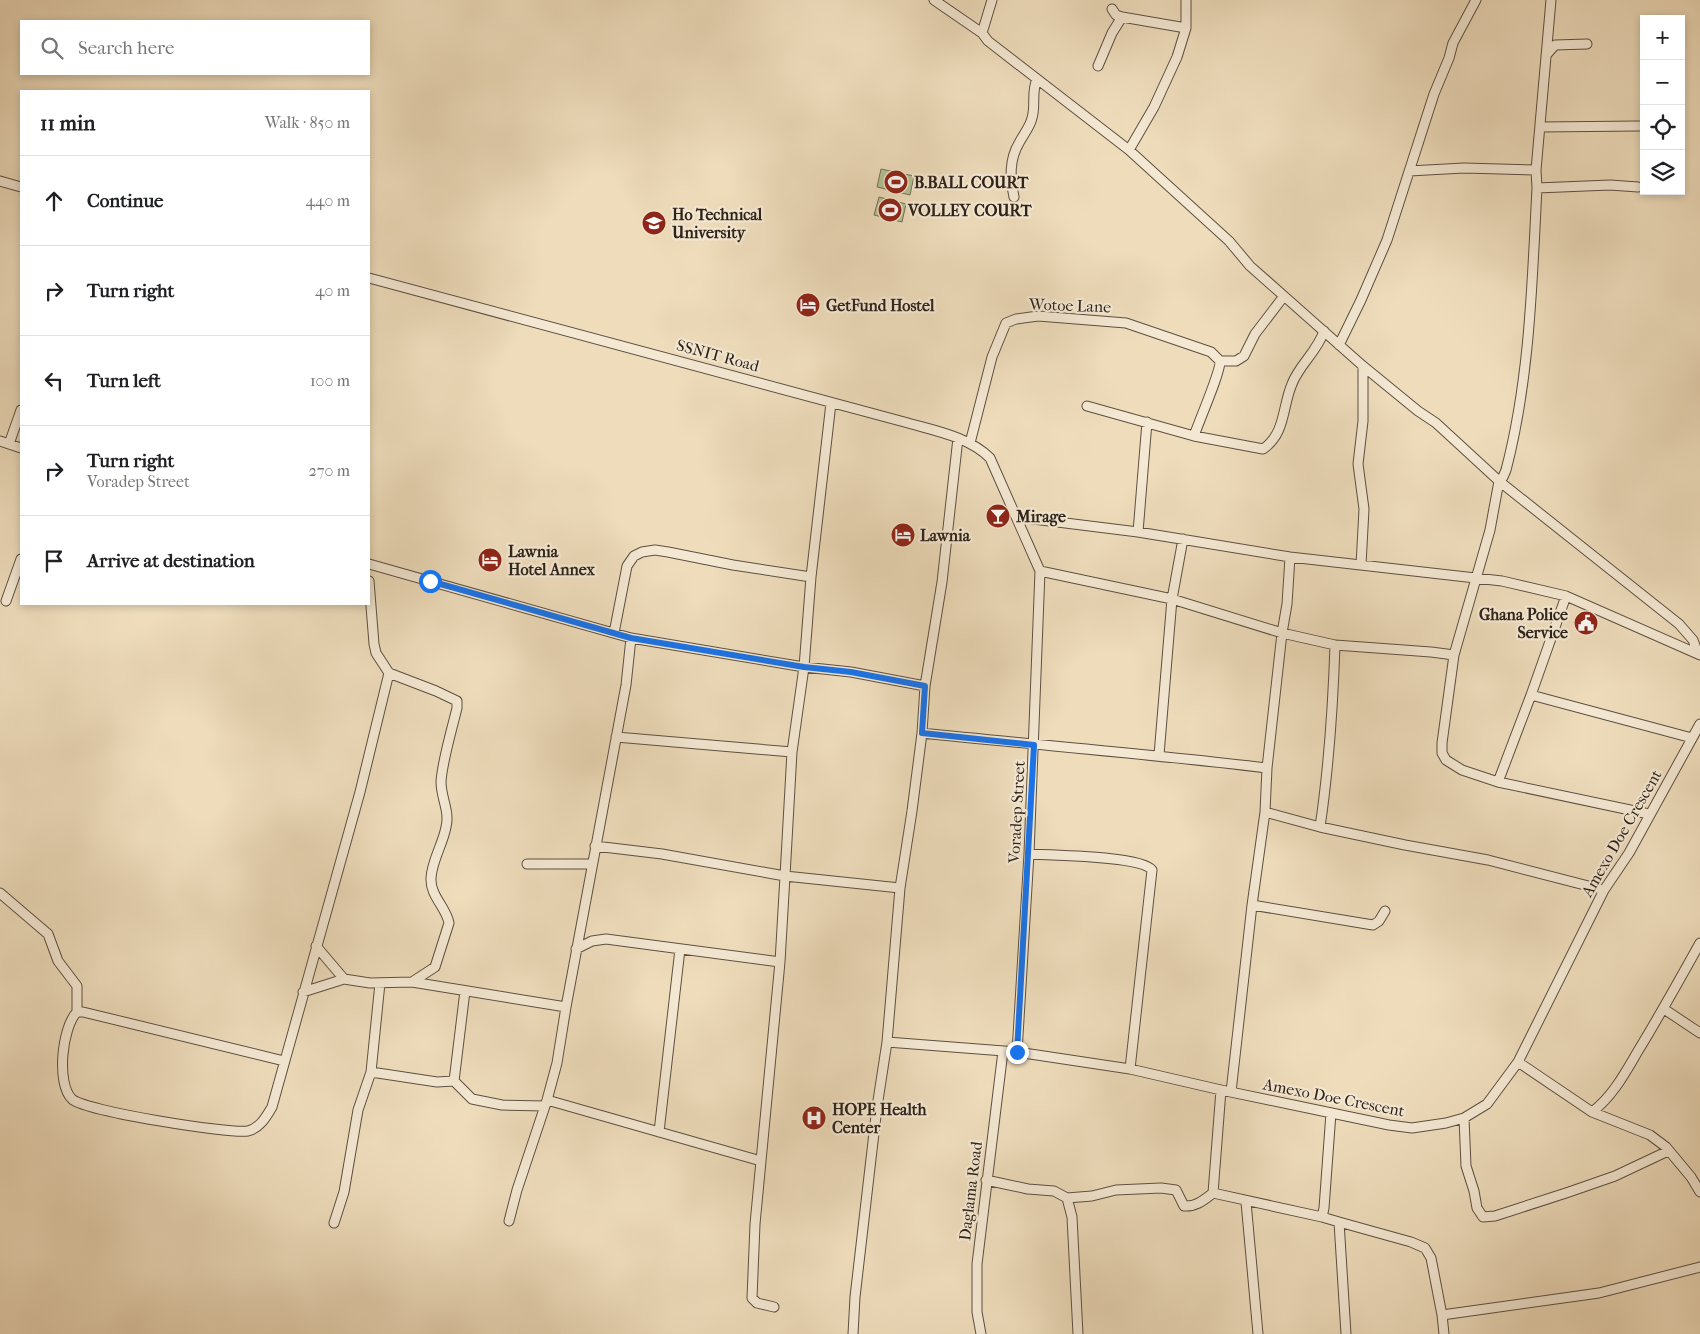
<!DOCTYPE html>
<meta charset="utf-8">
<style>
:root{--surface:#fff;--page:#f2f2f2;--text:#202124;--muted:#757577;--line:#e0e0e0}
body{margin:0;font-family:"IM FELL French Canon",serif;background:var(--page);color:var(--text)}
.controls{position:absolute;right:15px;top:15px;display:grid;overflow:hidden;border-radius:0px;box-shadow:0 2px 8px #0003}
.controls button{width:45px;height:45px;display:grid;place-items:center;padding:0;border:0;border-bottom:1px solid var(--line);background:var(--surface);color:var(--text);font:25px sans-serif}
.stop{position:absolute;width:15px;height:15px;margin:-11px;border:4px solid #1a73e8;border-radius:50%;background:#fff}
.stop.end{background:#1a73e8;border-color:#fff;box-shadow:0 1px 5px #0008}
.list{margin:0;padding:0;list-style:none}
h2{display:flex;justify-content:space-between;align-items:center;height:65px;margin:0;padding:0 20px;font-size:21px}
h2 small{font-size:16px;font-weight:400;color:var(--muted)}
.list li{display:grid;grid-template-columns:32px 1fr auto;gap:15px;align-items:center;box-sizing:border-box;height:90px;padding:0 20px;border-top:1px solid var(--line)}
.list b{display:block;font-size:19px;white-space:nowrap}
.list p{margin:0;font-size:16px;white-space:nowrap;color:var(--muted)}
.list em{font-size:16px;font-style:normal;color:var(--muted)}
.icon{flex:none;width:28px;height:28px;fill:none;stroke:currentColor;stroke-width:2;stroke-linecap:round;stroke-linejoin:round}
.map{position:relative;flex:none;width:1700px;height:1334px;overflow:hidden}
.search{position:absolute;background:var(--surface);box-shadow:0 2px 8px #0003;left:20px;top:20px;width:350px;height:55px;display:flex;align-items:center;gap:12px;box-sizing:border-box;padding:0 18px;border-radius:0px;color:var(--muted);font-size:19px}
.panel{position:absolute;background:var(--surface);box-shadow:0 2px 8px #0003;left:20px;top:90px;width:350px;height:515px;border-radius:0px}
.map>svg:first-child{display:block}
.green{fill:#b3c294;stroke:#707256}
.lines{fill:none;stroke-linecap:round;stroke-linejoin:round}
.street-casing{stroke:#5d5042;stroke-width:11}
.street{stroke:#f4e8d3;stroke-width:9}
.route{stroke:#1a73e8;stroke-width:6}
.labels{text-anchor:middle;stroke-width:4.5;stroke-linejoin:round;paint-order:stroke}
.poi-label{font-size:16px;font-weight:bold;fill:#2d2219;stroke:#f4e8d3;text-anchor:start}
.street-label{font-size:16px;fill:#2d2219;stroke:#f4e8d3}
</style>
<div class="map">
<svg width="1700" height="1334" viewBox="0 0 1700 1334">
<rect width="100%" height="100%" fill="#eedcbb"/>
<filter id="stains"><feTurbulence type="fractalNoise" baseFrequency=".004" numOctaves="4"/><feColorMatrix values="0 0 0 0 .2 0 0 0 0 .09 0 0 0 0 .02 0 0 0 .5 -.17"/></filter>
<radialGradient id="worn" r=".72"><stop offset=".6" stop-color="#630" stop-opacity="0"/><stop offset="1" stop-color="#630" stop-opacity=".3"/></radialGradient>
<!-- green -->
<path class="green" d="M881,169l33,7 -4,19 -33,-8z
M879,197l27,7 -4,18 -28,-7z"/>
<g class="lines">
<defs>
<path id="street" d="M934,0l48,33 6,8 141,109 100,91 21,25 34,30 79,70 55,45 18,12 63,58 180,143 14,16 5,14
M1551,0l-15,170 1,18c-5,95 -7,190 -31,282l-3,7 -4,4 -9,49 -36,125 -12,88v10l4,7 16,10 36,12 151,32
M1112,9l4,6 6,2 64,11
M982,33l10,-33
M1547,54l8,-9 32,-1
M1098,66l14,-33 10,-16
M1540,127l99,-1
M1129,150l25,-43 23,-50 9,-29v-28
M1409,171l55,-3 72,2
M0,181l21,6
M1537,188l73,-3 28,2
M1014,197c-4,-19 -5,-37 5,-54 4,-8 11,-16 13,-25 4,-13 -1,-26 5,-39
M369,278l539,145c28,8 61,14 82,35l50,113 -11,283 -12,198
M1339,345l22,-45 26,-60 47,-146 15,-36 4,-15 23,-43
M831,403l-20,174 -7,90 -12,85 -7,124 115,12
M1087,406l107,30 69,13c23,-16 19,-42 29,-65 7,-19 25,-32 32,-53
M1194,436c5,-15 27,-65 26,-75h16l8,-5 11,-22 29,-38
M0,441l21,7
M970,443l22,-86 14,-34 10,-4 22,-3 88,7 85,29 9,9
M9,444l12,-34
M1017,517l121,15 152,25 212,24 64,15 134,59
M1138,532l9,-110
M369,564l262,74 173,29 47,5 74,14
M1361,565l3,-56 -6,-45 5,-43v-55
M1040,571l132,28 110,34 53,12 96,7 23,3
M369,581l5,63 2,9 13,20 47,18 21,10v7c-5,21 -15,54 -16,74 0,16 9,29 5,45 -3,17 -14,33 -15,51 -1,18 15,29 18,45l-14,44 -23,15
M6,601l15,-42
M614,633l13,-67 7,-10 8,-4 13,-2 13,2 65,13 78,12
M1531,695l161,43
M922,733c115,12 230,21 345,35
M616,737l176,15
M1159,755l13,-156 11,-60
M1498,782l33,-87 35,-99
M1265,812l55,15 85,18 83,15 116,30
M1320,827c9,-61 13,-121 15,-182
M595,846l67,8 123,22 -5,86 -25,262 -3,74 5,5 17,4
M1029,854c21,1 113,2 123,16l-22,199
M527,864h65
M0,893l48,41 10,27 19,25v26c-15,15 -21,72 -5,87 12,12 157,35 176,32 12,-3 18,-14 24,-24l88,-315 29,-119
M1252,905l121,20 6,-4 6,-10
M316,946l28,33 26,4 42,-1 154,25
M576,949l16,-8 14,-2 174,23
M465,991l-11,90 18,18 30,6 43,1
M303,992l41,-13
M1664,1009l36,24
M77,1012h6l201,49
M887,1042l130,10 113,17 91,21 168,35 23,3 34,-5 18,-5 23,-14 31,-42 86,-172 25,-37 71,-129
M1518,1062l74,50 58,23 16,12 25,30 9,15
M371,1072l66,10 17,-1
M1231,1092l21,-187 13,-93 2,-44 15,-135 5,-29 3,-47
M547,1100l214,61
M1592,1112c21,-16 33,-39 46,-61 22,-36 42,-72 62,-108
M1464,1118l2,48 8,25 3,17 6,9 12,-1 74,-24 46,-16 53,-25
M659,1132l21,-183
M986,1180l42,9 26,2 13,7 25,-2 24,-6 45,-2 15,2 8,16c12,1 20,-6 29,-13l109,24 2,-9 7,-95
M1213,1193l8,-103
M1067,1198l5,19 6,117
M1246,1202l12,132
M1322,1217l17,5 7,112
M509,1221l8,-31 30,-90 10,-37 9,-56 60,-322 5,-47
M1339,1222l72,20 14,6 6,10 11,57 2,19
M334,1223l10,-31 14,-82 13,-38 9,-89
M1442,1315l157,-22 101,-26
M853,1334l2,-37 22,-190 10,-65 13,-154 12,-77 10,-78 3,-47 17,-104 16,-144
M981,1334l-4,-22v-48l26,-213"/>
</defs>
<!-- street casing -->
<use href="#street" class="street-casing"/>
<!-- street -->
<use href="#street" class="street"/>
</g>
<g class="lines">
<!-- route -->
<path class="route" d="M430,581l201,57 173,29 47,5 74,14 -3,47 112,12 -17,307"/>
</g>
<!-- icons -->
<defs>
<symbol id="stadium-disc" viewBox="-11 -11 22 22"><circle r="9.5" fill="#8f2418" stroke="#f4e8d3"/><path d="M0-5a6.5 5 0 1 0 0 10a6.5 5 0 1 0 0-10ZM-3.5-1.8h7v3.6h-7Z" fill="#fff"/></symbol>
<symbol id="school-disc" viewBox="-11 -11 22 22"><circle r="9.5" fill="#8f2418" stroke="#f4e8d3"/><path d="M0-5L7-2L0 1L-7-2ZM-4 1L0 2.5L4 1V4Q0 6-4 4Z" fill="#fff"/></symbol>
<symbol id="hotel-disc" viewBox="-11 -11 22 22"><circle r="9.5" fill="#8f2418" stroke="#f4e8d3"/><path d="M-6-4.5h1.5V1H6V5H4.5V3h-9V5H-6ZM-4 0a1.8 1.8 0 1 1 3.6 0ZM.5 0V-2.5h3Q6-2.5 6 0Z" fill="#fff"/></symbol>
<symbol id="bar-disc" viewBox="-11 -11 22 22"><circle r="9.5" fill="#8f2418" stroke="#f4e8d3"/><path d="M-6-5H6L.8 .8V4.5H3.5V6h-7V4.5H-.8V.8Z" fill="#fff"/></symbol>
<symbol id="civic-disc" viewBox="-11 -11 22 22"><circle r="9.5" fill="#8f2418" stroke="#f4e8d3"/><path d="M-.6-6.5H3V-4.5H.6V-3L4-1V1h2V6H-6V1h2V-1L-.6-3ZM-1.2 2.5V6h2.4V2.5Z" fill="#fff"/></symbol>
<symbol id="hospital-disc" viewBox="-11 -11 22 22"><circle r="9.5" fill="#8f2418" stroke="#f4e8d3"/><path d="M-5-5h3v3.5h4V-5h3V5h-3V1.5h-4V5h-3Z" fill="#fff"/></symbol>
</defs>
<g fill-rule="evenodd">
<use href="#stadium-disc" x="882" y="168" width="28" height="28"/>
<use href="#stadium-disc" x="876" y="196" width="28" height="28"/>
<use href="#school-disc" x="640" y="209" width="28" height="28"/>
<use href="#hotel-disc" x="794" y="291" width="28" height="28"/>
<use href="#bar-disc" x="984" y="502" width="28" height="28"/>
<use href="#hotel-disc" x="889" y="521" width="28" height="28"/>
<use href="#hotel-disc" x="476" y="546" width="28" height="28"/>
<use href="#civic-disc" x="1572" y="609" width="28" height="28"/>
<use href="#hospital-disc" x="800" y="1104" width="28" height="28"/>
</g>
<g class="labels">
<!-- poi labels -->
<g class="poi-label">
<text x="914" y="188">B.BALL COURT</text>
<text x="908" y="216">VOLLEY COURT</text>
<text x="672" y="220">Ho Technical<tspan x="672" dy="18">University</tspan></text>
<text x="826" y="311">GetFund Hostel</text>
<text x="1016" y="522">Mirage</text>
<text x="920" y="541">Lawnia</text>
<text x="508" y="557">Lawnia<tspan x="508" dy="18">Hotel Annex</tspan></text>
<text x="1568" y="620" text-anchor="end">Ghana Police<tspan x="1568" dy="18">Service</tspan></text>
<text x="832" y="1115">HOPE Health<tspan x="832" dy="18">Center</tspan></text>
</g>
<!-- street labels -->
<g class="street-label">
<text transform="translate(1070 305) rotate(2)" y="6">Wotoe Lane</text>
<text transform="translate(718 355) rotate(15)" y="6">SSNIT Road</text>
<text transform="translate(1016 812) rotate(-87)" y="6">Voradep Street</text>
<text transform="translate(1621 833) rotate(-60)" y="6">Amexo Doe Crescent</text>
<text transform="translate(1334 1097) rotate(11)" y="6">Amexo Doe Crescent</text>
<text transform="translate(970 1191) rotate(-83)" y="6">Daglama Road</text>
</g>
</g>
<rect width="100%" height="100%" filter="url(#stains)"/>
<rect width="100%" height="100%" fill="url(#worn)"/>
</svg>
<div class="controls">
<button>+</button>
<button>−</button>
<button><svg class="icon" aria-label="locate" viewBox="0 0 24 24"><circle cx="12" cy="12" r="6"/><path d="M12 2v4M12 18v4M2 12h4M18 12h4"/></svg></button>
<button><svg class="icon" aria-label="layers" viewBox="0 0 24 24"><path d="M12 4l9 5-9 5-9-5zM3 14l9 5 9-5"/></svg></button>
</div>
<div class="stop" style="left:430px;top:581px"></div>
<div class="stop end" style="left:1017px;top:1052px"></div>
<div class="search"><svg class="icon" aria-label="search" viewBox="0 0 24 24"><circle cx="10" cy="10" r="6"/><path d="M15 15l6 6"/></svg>Search here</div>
<section class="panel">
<h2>11 min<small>Walk · 850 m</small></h2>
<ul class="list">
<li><svg class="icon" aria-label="ahead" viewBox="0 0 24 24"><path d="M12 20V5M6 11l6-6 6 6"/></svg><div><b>Continue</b></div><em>440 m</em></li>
<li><svg class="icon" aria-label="right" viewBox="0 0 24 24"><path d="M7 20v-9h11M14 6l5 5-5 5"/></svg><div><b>Turn right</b></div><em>40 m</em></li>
<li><svg class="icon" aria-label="left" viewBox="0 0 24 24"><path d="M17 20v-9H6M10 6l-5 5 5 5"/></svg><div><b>Turn left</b></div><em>100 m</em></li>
<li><svg class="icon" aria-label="right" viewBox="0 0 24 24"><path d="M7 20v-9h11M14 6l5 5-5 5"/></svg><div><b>Turn right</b><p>Voradep Street</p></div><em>270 m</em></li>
<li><svg class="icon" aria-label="arrive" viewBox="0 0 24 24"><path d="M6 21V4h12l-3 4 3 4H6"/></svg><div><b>Arrive at destination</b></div></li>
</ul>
</section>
</div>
